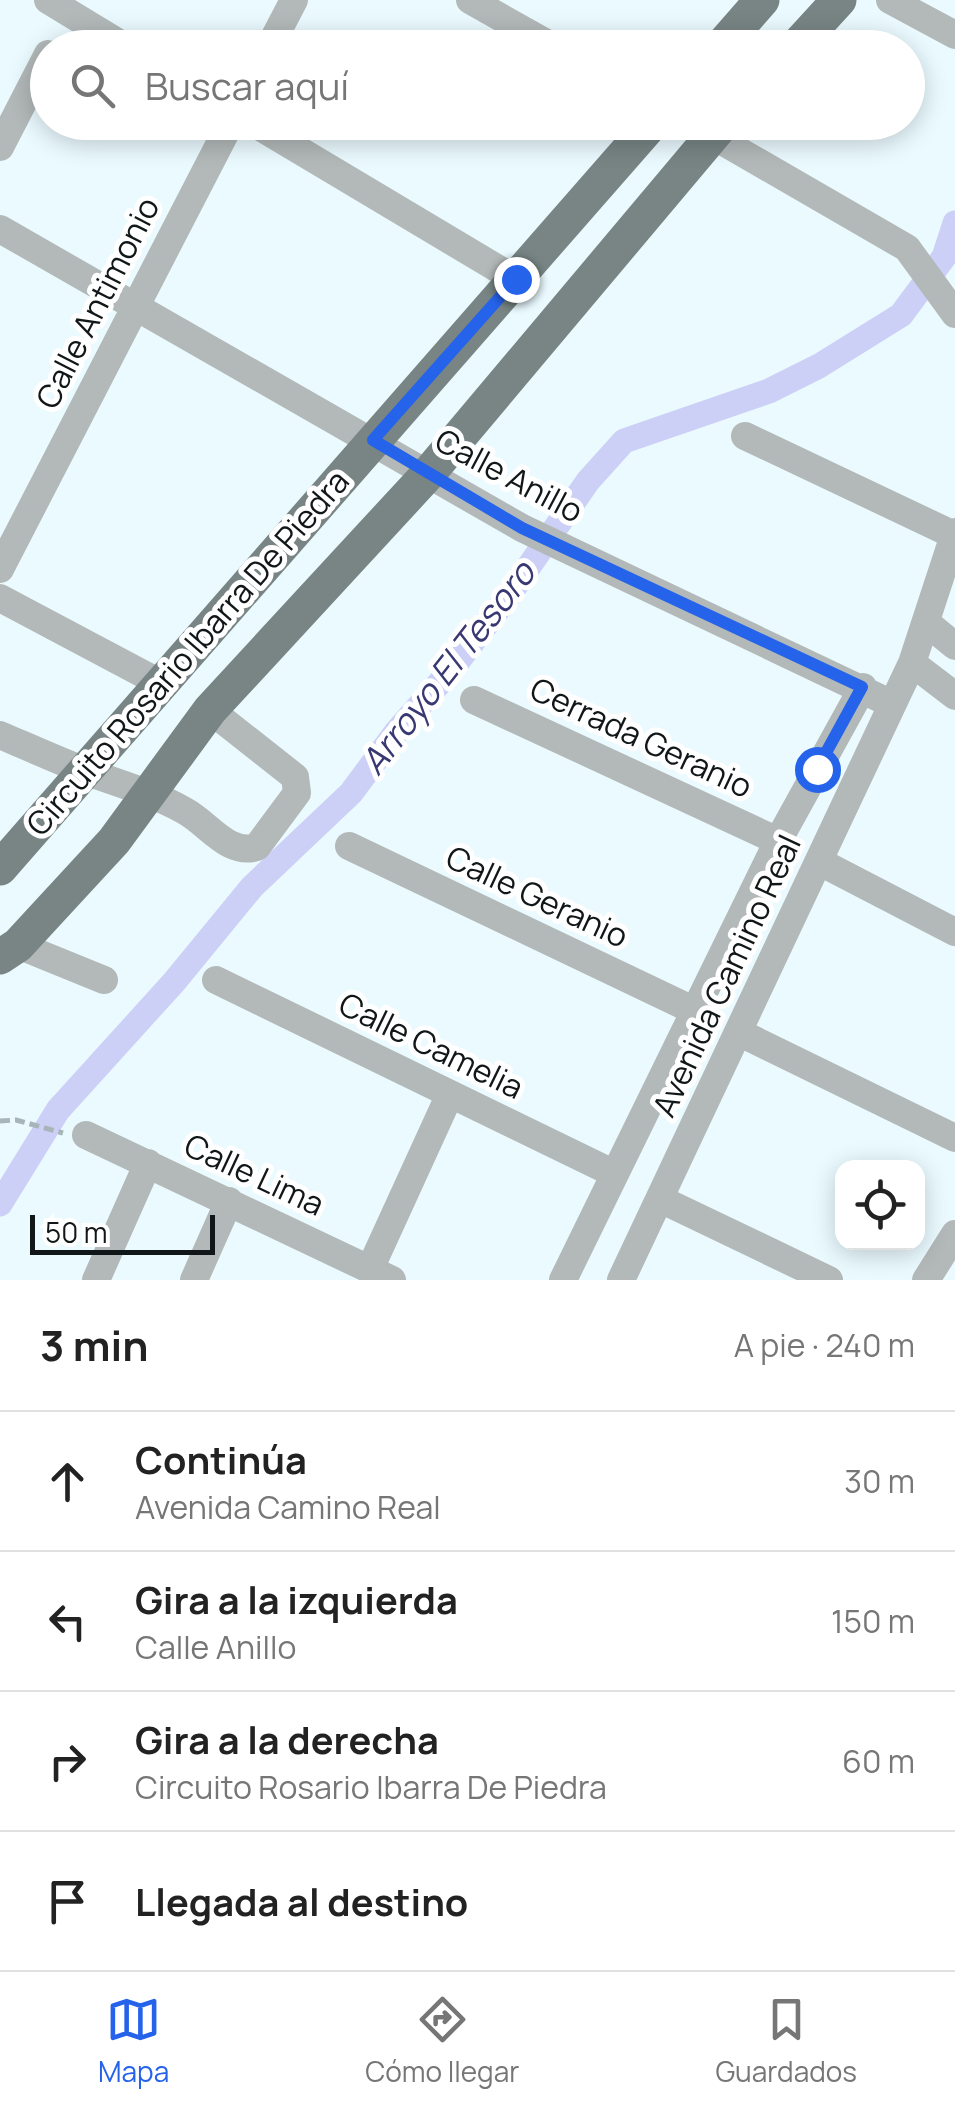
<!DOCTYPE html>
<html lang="es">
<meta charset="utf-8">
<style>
:root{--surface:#fff;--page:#f2f2f2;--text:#222;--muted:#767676;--line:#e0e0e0;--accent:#2563eb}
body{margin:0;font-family:Manrope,sans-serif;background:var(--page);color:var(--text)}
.controls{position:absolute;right:30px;bottom:30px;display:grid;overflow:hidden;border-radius:20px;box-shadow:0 5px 25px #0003}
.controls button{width:90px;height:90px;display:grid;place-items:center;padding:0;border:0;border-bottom:2px solid var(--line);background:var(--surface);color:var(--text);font:50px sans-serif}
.scale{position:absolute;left:30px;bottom:25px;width:185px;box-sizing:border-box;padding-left:10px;border:5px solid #111718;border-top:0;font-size:28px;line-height:35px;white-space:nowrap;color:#111718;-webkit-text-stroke:8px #fff;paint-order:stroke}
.stop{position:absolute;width:30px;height:30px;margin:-22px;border:8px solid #2563eb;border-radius:50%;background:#fff}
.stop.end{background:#2563eb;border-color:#fff;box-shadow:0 2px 10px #0008}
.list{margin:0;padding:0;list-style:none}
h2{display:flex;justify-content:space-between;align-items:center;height:130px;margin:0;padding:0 40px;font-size:42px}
h2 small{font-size:32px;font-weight:400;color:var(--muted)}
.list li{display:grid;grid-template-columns:65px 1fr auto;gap:30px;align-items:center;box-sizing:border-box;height:140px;padding:0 40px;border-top:2px solid var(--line)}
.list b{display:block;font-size:38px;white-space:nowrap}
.list p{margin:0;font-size:32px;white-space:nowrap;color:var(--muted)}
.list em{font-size:32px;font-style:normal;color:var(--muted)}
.icon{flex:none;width:55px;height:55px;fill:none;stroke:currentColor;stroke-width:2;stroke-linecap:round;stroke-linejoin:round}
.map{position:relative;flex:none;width:955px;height:1280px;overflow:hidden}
.search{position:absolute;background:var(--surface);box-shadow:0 5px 25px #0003;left:30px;right:30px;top:30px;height:110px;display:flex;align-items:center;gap:25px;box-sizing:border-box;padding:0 35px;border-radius:55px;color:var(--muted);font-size:38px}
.sheet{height:690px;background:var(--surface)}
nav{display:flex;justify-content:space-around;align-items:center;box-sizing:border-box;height:140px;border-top:2px solid var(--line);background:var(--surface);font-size:28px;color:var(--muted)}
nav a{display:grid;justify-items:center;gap:5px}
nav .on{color:var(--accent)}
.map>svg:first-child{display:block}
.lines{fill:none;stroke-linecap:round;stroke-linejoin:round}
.canal{stroke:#ccd0f7;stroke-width:25}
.path{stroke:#a8b5b8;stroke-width:5;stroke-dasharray:10 5;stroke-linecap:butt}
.minor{stroke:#b2b9b8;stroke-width:28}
.major{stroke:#788584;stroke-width:35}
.route{stroke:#2563eb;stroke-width:12}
.labels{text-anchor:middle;stroke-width:10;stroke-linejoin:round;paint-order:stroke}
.street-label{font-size:32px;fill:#111718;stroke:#fff}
.water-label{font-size:35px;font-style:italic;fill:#383872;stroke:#fff}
</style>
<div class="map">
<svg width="955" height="1280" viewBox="0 0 955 1280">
<rect width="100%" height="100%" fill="#eafaff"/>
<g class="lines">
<!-- canal -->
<path class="canal" d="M0,1204l58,-94 116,-128 78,-95 99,-94 46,-62 55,-62 60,-78 76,-110 36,-40 145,-50 50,-25 82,-51 43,-58 11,-34"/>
<!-- path -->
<path class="path" d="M0,1121l16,-1 47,13"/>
<!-- minor -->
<path class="minor" d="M48,0l79,48
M470,0l85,48
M890,0l65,35
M269,48l25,-48
M252,122l263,157
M689,122l218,126 48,66
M0,147l48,-93
M0,229l522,299 370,176
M745,436l209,99
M0,569l231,-447
M0,598l162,86
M927,623l28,23
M912,663l43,33
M474,700l304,141
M0,735c28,12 57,25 85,36 34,13 69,22 100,40 24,13 43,45 72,36l40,-54 -2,-16 -85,-67
M349,846l346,165
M820,862l135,70
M18,945l86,35
M216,980l399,194
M738,1032l217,106
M86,1135l306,145
M660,1199l169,81
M370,1269l80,-175
M96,1280l52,-117
M194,1280l35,-79
M563,1280l215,-439 85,-154
M621,1280l291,-617 43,-131
M926,1280l29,-46"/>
<!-- major -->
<path class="major" d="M720,48l42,-48
M795,48l44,-48
M0,868l653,-746
M0,957l18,-12 96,-104 96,-131 218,-236 296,-352"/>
</g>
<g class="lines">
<!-- route -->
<path class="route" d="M516,279l-143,161 149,88 340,159 -45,82"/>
</g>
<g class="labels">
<!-- street labels -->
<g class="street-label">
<text transform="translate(98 303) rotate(-63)" y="11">Calle Antimonio</text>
<text transform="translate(509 476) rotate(28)" y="11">Calle Anillo</text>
<text transform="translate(188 653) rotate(-49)" y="11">Circuito Rosario Ibarra De Piedra</text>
<text transform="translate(641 738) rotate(25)" y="11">Cerrada Geranio</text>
<text transform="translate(537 897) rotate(25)" y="11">Calle Geranio</text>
<text transform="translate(727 976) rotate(-65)" y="11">Avenida Camino Real</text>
<text transform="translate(431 1046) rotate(26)" y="11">Calle Camelia</text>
<text transform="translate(254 1175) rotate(25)" y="11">Calle Lima</text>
</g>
<!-- water labels -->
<g class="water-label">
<text transform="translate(448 668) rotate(-52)" y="12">Arroyo El Tesoro</text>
</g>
</g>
</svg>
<div class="controls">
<button><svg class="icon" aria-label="locate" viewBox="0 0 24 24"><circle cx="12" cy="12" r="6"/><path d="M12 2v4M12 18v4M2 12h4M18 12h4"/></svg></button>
</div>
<div class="scale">50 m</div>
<div class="stop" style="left:817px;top:769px"></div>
<div class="stop end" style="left:516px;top:279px"></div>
<div class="search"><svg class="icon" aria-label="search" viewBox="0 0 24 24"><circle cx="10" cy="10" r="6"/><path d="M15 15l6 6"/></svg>Buscar aquí</div>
</div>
<section class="sheet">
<h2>3 min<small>A pie · 240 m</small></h2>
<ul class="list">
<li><svg class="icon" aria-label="ahead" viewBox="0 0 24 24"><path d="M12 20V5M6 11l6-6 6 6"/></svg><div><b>Continúa</b><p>Avenida Camino Real</p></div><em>30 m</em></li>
<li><svg class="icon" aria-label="left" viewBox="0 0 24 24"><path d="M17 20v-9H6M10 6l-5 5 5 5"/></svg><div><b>Gira a la izquierda</b><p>Calle Anillo</p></div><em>150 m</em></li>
<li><svg class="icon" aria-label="right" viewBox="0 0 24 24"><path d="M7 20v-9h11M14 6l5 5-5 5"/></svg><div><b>Gira a la derecha</b><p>Circuito Rosario Ibarra De Piedra</p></div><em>60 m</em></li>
<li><svg class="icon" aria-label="arrive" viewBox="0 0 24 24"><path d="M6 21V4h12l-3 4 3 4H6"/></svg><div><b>Llegada al destino</b></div></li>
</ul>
</section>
<nav>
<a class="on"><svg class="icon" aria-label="map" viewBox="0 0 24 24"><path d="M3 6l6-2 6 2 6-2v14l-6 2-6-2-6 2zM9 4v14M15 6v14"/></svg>Mapa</a>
<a><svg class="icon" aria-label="directions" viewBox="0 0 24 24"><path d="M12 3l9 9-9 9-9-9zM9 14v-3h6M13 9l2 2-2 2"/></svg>Cómo llegar</a>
<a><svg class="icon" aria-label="saved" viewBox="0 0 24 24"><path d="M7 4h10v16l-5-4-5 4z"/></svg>Guardados</a>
</nav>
